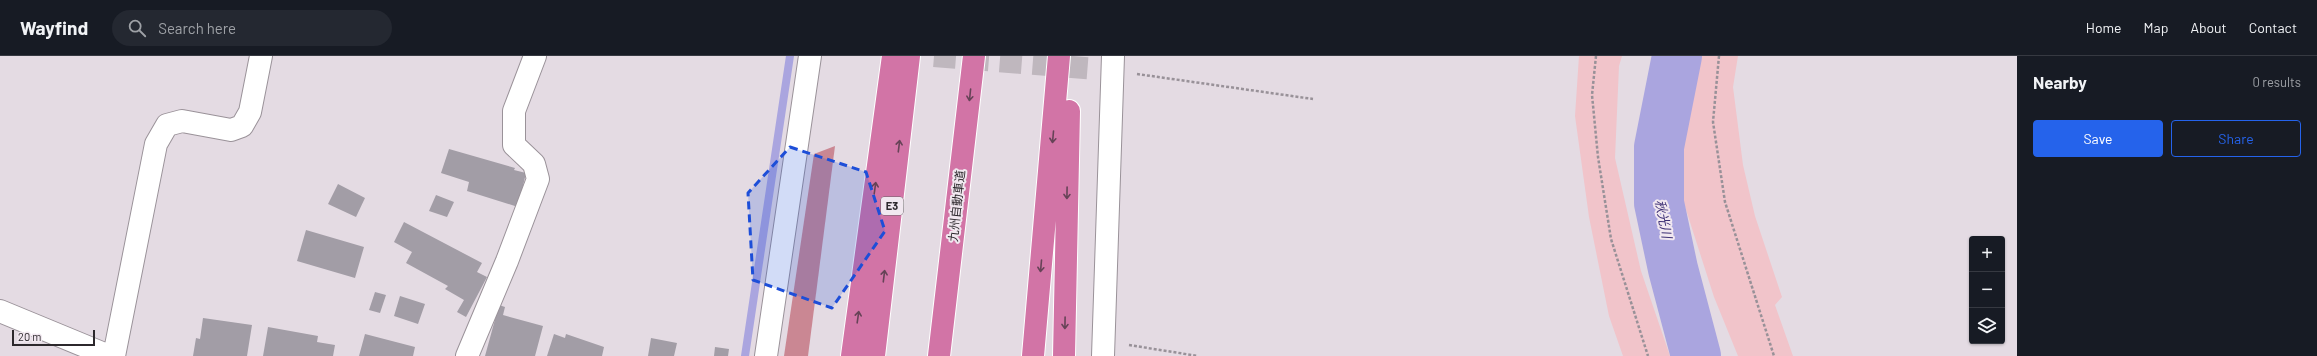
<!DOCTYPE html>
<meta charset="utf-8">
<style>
:root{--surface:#171b24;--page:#242831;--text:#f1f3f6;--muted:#9ea1a6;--line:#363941;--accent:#2563eb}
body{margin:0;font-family:Barlow,"Noto Sans JP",sans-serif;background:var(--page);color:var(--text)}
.controls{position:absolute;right:12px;bottom:12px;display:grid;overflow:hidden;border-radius:4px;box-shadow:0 1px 3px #0004}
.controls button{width:36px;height:36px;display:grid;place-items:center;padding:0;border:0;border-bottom:1px solid var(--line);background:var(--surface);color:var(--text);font:20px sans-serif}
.scale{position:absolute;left:12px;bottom:10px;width:83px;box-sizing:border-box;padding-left:4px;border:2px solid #2c282c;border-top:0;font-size:11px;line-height:14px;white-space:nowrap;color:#2c282c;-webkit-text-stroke:3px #f1e8f0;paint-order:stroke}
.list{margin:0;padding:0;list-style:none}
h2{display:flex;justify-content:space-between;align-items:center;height:52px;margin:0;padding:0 16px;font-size:17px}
h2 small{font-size:13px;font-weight:400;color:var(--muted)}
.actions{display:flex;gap:8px;padding:12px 16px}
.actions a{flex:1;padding:9px 0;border:1px solid var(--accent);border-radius:4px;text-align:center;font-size:14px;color:var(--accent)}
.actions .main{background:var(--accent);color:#fff}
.icon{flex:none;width:22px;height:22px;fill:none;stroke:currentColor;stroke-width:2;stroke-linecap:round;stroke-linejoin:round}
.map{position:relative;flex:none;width:2017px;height:300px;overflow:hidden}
header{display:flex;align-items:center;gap:24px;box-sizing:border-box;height:56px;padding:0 20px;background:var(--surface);border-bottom:1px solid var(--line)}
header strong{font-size:19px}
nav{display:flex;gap:22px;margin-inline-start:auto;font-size:14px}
.search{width:280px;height:36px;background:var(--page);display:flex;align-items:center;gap:10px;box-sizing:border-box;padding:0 14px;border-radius:22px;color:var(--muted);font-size:15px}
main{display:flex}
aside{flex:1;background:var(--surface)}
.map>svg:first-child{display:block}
.green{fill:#f1c4ca}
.forest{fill:#ca8793}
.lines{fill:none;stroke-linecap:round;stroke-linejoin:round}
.stream{stroke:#aaa5df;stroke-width:8}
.river{stroke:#aaa5df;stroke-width:50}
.building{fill:#a29da6}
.street-tunnel{stroke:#bfb7be;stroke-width:22;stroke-dasharray:22 11;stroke-linecap:butt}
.street-casing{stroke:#9a9299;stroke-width:24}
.highway-casing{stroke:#fff;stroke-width:24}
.path{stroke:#989198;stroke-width:2.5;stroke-dasharray:3 2;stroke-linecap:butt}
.street{stroke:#fff;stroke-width:22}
.highway{stroke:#d274a6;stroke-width:22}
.oneway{stroke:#664357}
.marked{fill:#1d4ed8;fill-opacity:0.2;stroke:#1d4ed8;stroke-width:3;stroke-dasharray:8 5;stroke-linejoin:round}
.labels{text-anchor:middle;stroke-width:4;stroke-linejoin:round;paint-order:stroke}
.shield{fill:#f1e8f0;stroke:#676267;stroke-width:1}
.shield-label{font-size:11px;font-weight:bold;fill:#2c282c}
.street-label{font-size:12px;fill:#2c282c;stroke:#f1e8f0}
.water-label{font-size:13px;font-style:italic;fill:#3c2f74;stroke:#f1e8f0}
</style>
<header>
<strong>Wayfind</strong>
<div class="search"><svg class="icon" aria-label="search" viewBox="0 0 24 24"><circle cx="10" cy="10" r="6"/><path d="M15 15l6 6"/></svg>Search here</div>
<nav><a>Home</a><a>Map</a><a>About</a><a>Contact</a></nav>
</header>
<main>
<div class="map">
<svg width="2017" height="300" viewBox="0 0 2017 300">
<rect width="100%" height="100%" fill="#e4dbe3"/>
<!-- green -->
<path class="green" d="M1579,0h43l-3,10 -4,92 26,113 29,85h-47l-14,-40 -20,-99 -14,-101z
M1692,0h46l-5,31 10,78 12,51 27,81 -7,8 18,51h-55l-24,-59 -34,-106 4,-106z"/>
<!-- forest -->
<path class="forest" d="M835,90l-27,210h-24l30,-202z"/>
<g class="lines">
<!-- stream -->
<path class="stream" d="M745,300l45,-300"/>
<!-- river -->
<path class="river" d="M1677,0l-18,91v56l14,66 23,87"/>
</g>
<!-- building -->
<path class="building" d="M449,93l66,19 -1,2 12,3 -8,34 -51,-16 2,-9 -28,-9z
M338,128l27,14 -9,19 -28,-13z
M436,139l18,7 -7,15 -18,-6z
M404,166l78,41 -5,9 10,5 -21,40 -9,-5 7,-12 -19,-11 3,-3 -42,-23 6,-11 -18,-10z
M306,174l58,17 -9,31 -58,-17z
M375,236l11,3 -6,18 -11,-3z
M400,240l25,8 -7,20 -24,-8z
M499,249l6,2 -2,8 40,11 -8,30h-50z
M203,262l49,7 -5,31h-54l3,-18 4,1z
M268,271l50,9 -1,6 18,3 -2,11h-70z
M365,278l50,13 -2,9h-54z
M554,278l11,4 1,-4 38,13 -2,9h-55z
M651,282l26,5 -3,13h-26z
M715,291l14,2 -1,7h-14z"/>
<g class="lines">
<!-- street-tunnel -->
<path class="street-tunnel" d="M934,0l164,13"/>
<defs>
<path id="street" d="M0,255l109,45
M114,300l42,-212 11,-19 15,-4 49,9 11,-4 8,-14 11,-56
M467,300l40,-95 31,-82 -4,-15 -20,-19v-34l21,-55
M766,300l44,-300
M1103,300l10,-300"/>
<path id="highway" d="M852,300l41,-300
M874,300l35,-300
M939,300l35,-300
M1033,300l26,-300
M1064,300l5,-245"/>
</defs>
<!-- street casing -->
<use href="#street" class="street-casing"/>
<!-- highway casing -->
<use href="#highway" class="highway-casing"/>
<!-- path -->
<path class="path" d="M1596,0l-4,39 6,62 13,82 37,117
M1719,0l-6,66 12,80 49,154
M1137,18l176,25
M1129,289l69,11"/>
<!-- street -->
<use href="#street" class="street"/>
<!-- highway -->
<use href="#highway" class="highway"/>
</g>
<!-- one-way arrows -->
<defs><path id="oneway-shaft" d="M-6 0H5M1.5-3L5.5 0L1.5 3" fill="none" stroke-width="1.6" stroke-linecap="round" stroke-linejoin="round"/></defs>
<g class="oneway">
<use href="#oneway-shaft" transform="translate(970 39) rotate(96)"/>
<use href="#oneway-shaft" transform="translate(1053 81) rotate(95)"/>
<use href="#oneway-shaft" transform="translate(899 90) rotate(-83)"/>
<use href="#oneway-shaft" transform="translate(875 132) rotate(-82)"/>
<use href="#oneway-shaft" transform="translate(1067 137) rotate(91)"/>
<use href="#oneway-shaft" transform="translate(1041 210) rotate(95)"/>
<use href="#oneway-shaft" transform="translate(884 220) rotate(-83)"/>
<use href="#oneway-shaft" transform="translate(858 261) rotate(-82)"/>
<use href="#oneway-shaft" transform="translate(1065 267) rotate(91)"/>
</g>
<!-- marked area -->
<path class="marked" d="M790,91l76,25 19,59 -53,77 -79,-28 -5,-87z"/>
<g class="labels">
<!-- shield labels -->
<rect class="shield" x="881" y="141" width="22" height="18" rx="3"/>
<g class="shield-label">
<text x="892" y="154">E3</text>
</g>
<!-- street labels -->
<g class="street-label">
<text transform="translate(957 150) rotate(-84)" y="4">九州自動車道</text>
</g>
<!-- water labels -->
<g class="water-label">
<text transform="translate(1664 163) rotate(79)" y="5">秋光川</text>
</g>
</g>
</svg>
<div class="controls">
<button>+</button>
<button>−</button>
<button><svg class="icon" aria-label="layers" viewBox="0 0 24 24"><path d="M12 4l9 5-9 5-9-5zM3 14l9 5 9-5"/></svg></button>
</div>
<div class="scale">20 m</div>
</div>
<aside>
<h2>Nearby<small>0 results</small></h2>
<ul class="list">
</ul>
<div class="actions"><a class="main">Save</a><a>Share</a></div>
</aside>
</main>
